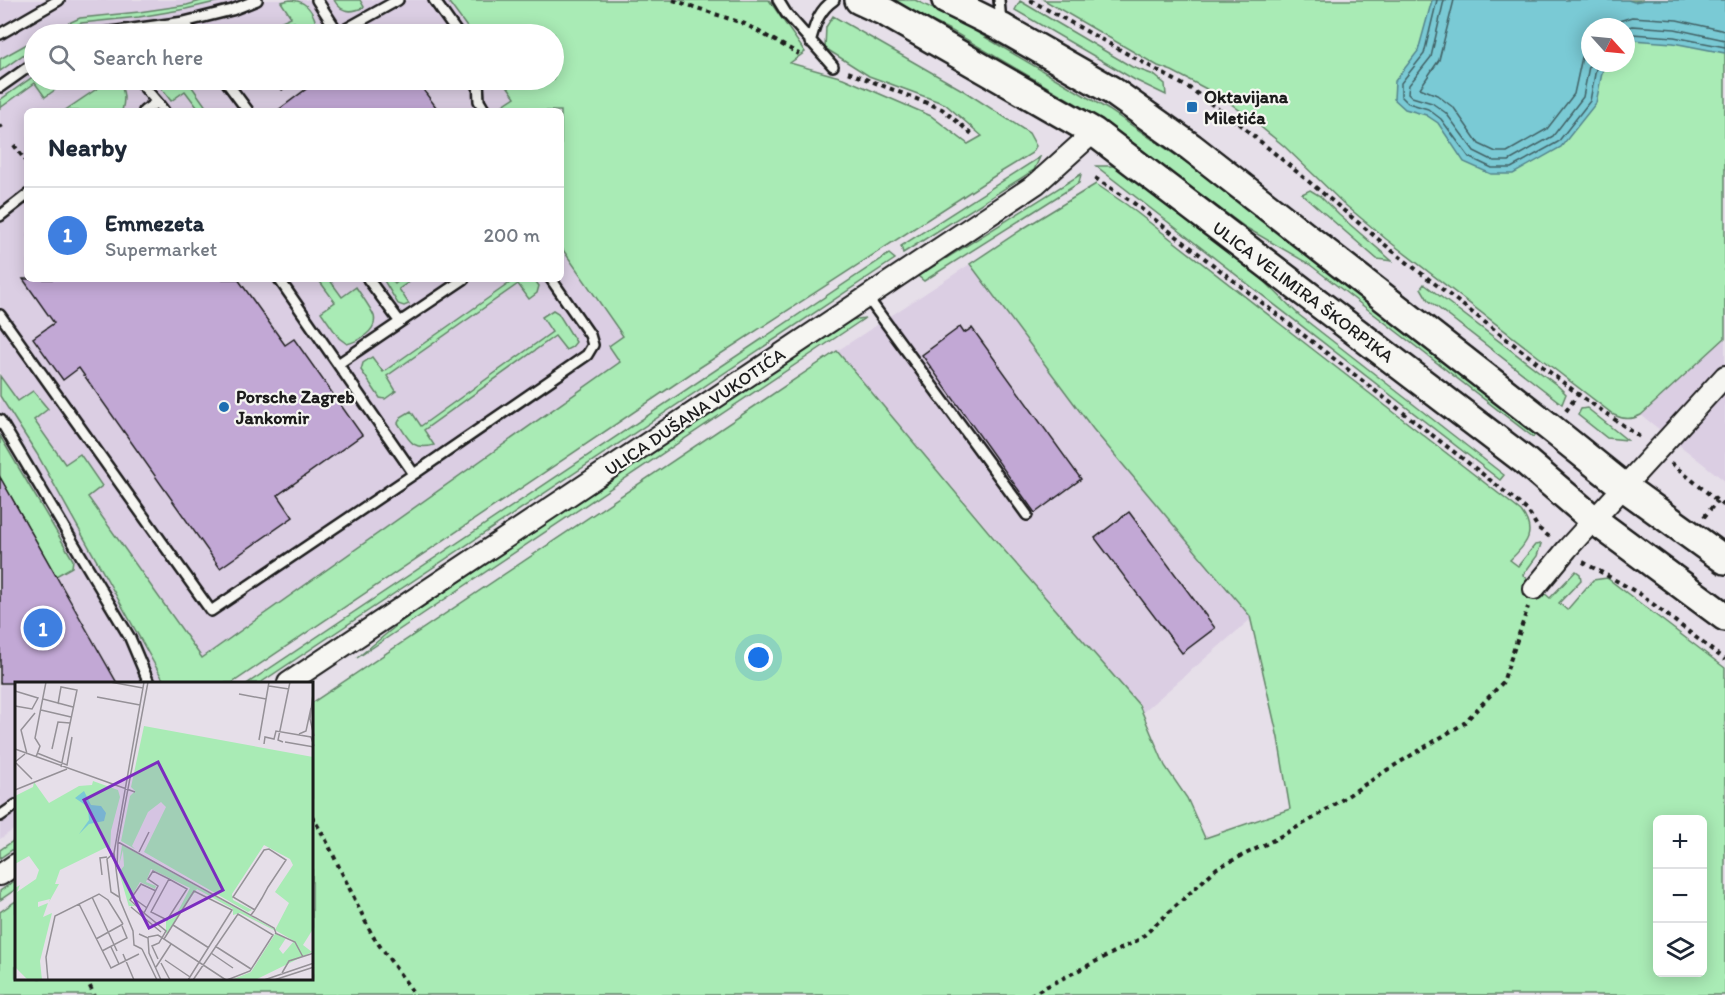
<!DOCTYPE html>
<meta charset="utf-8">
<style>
:root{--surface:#fff;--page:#f2f2f3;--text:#1f2937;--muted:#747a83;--line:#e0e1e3;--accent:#1f6fb2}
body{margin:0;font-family:Itim,sans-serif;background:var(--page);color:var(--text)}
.controls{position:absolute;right:18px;bottom:18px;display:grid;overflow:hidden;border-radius:9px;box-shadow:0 3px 15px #0003}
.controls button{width:54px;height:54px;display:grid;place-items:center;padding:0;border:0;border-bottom:2px solid var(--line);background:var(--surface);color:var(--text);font:30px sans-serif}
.compass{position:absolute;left:1581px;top:18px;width:54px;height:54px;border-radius:50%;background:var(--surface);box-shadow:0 3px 15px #0003;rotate:117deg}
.you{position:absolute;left:759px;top:658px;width:21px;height:21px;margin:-15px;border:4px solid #fff;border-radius:50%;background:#1a73e8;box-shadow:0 0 0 9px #1a73e833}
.badge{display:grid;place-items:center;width:39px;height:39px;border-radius:50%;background:var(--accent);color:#fff;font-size:20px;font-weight:700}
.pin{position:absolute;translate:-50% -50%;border:3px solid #fff;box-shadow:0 2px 6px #0006}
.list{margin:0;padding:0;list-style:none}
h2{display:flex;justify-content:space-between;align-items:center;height:78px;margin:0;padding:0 24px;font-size:26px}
h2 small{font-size:20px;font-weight:400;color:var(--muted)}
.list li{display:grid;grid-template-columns:39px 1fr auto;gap:18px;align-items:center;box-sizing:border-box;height:96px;padding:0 24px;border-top:2px solid var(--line)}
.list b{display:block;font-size:22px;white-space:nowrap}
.list p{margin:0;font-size:20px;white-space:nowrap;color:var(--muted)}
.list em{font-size:20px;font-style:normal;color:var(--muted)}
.icon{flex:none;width:33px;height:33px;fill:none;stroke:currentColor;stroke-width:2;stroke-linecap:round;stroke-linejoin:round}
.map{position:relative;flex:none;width:1725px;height:995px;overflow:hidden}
.search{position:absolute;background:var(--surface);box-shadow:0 3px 15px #0003;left:24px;top:24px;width:540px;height:66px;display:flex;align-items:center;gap:15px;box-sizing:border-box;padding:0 21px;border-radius:33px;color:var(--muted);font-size:22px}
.panel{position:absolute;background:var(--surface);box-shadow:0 3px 15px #0003;left:24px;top:108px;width:540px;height:174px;border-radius:9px}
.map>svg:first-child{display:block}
.built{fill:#dbcee3}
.green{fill:#a9ebb5;stroke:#628468;stroke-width:1.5;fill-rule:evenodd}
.water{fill:#7acad5;stroke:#54848b;stroke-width:1.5}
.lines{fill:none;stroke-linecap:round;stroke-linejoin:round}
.shore{stroke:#426266;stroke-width:1.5}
.building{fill:#c2a8d5;stroke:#1c1c1c;stroke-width:1.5}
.lane-casing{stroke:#1c1c1c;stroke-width:14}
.street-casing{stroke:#1c1c1c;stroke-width:24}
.secondary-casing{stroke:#1c1c1c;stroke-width:32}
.path{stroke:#1c1c1c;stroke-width:4;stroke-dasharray:4.5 4.5;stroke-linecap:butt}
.lane{stroke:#f6f6f2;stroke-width:9}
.street{stroke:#f6f6f2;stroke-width:20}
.secondary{stroke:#f6f6f2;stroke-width:27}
.poi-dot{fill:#1f6fb2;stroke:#f6f6f2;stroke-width:2}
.labels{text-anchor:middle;stroke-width:4.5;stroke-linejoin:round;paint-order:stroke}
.poi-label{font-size:18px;font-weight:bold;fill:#1c1c1c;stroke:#f6f6f2;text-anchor:start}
.street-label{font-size:18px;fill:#1c1c1c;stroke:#f6f6f2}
.inset-road{fill:none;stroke:#959197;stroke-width:1.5}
.view{fill:#7b2cbf;fill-opacity:0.15;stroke:#7b2cbf;stroke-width:3}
.inset-edge{fill:none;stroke:#1c1c1c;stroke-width:3}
</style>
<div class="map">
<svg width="1725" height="995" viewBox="0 0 1725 995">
<rect width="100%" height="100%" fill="#e6dfe9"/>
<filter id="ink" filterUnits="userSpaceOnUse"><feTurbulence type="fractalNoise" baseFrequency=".0167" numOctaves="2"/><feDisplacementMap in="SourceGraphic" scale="12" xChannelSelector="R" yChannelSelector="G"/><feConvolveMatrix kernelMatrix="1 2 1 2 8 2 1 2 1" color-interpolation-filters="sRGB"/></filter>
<g filter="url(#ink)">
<!-- built -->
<path class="built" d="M0,0h447l25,34h-438v46h469l21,31h-497v168h534v-114l138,203 -467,315h-216v145l-16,11z
M970,264l123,165 159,189 -109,94 -306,-361z
M1725,338v143l-84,-66z"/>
<!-- green -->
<path class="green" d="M204,0h20l-38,9 -47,8 -58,6 -27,11h-10l36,-16 59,-6 48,-7z
M290,0c15,0 22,9 26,23 -3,7 -5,12 -13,11l-9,-12 -29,12h-12l38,-17 -10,-15z
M334,0h26l4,7c-12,6 -23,6 -30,-7z
M447,0h322l36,52 -15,11 53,15 88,38 37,28 14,-8 -37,-32 -76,-28 -44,-28 1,-21 7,-11 131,75 65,42 7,13 -4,7 -36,22 -297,193 -467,315h-67l-128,-229 -37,-58v-20l18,25 15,-10 15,18 -14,11 31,44 15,-10 22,32 -14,11 114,161 418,-296 -11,-16 14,-10 -62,-89v-136h-44l-2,-3 -4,3h-12l1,-4 15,-10 -12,-17h51v-46h-82z
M888,0h27l41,20 153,90 103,70 325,253 -4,4 -224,-173 -64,-37 -160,-118 -133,-78z
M1044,0h681v338l-84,77c-9,5 -17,5 -27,0l-228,-176 -43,-36 -59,-57 -33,-27 -29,-22 -50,-26 -14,-5zM1590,27h36v36h-36z
M1020,1l112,66 22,8 11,9 1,11 -31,-15 -120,-70z
M34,40v7l-34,24v-12z
M34,76v4h35l-24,17 -10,-14 -35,25v-8z
M110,80l9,2c6,10 6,18 3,29h-58z
M155,80h48l-11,7 17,24h-9l-15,-20 -14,10z
M1040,157l-6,13 -131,83 -2,-7z
M1096,166h25l130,102 48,47 205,160 -4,5z
M1081,174l-2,9 -155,98 -6,-5z
M1096,184l31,21 394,306c16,21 6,33 -11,49l8,6 17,-21 6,-1 -4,12 -14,19 27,23 26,-27 4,3 1,6 -22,23 8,7 26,-30 14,-2 118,90v327h-1725v-83l16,-11v77h296v-275l525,-352 160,191 142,163 26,61 22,32 18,40 85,-29 -12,-71 -28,-122 -157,-187 -123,-165 54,-36zM1658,820h44v152h-44z
M1310,190l10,6 19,19 53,46 -15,-2 -75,-65z
M889,254l6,5 -635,424h-12z
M318,279h11l13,18 14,-10c5,8 15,21 18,29 4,15 -16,25 -27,28l-8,-6 -18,-26 14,-10z
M383,279h8l4,5 6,-5h12l-14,10 10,15 -5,2 -6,-2z
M513,279h21l5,7 -2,7 -8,6 -11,-15 -131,92 9,15 -11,8 -5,-1 -19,-28 2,-7 9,-6 11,15 131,-92z
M1424,284l134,102 8,8 -4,10 -134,-104 -7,-12z
M553,310l5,3 18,29 -4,5 -6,3 -11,-14 -131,94 10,15c-22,6 -25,-5 -36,-22l3,-6 10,-6 10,15 131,-94 -10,-15z
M865,318l-508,340 45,-37 421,-286 28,-15z
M1587,408l40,32 -20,-2 -29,-23 3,-6z
M0,436l73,124 -1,7 -16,9 -56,-99z
M16,839v8l-16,11v-8z
M16,880v9l-16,11v-9z"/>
<!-- water -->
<path class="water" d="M1432,0h196l6,2 11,-2h80v53l-52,-10 -41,-3 -6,2v-15h-36v36h14l-8,40 -35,44 -48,27h-22l-27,-12 -26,-39 -12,-8 -21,-6 -11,-10 1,-18 23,-30z"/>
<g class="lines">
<!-- shore -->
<path class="shore" d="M1437,0l-13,54 -23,29v13l7,7 20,6 13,10 28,38 23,11h19l47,-26 32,-41 7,-38
M1444,0l-13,57 -22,28 -1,8 4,4 20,6 14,10 28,38 20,10h15l44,-25 30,-39 7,-36
M1454,0l-15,60 -19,28 17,7 17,13 25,36 17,8h11l40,-23 27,-35 8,-37 8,-12
M1610,27l9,-6 13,-4 45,3 48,11
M1626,28l6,-2 43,3 50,11
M1626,36l6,-2 42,3 51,10"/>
</g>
<!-- building -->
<path class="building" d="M322,80h117l-15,11 15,20h-162l36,-27z
M23,279h215l47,66 9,-6 68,96 -84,60 15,22 -73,51 -141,-200 -16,12 -30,-42 21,-15z
M960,327l4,6 8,-5 109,151 -46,34 -113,-158z
M0,477l56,99 61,107h-117z
M1129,512l86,116 -33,25 -87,-115z"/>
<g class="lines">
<defs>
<path id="lane" d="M317,0l22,34
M434,0l24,34
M778,0l8,13 47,53
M999,0l2,22
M184,22l48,-12 25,-10
M0,34l59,-34
M96,34l88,-12 9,12
M337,34l61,-34
M810,42c5,-17 8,-31 24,-42
M138,80l19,22
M225,80l23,31
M478,80l1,21 6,10
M0,87l34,-24
M144,111l13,-9 7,9
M0,216l27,-21
M368,279l32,43 64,-43
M867,297l160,218
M0,315l211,296 203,-137 -135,-195
M338,364l62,-42
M0,420l130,218 19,45
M414,474l173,-119 6,-10 -3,-10 -39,-56
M0,816l16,-11"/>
<path id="street" d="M1534,589l33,-40 158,-173
M288,683l748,-499 58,-52
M0,875l16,-11"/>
<path id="secondary" d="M859,0l26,12 209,120 430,328 70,60 131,97
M946,0l55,27 110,63 80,57 361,282 72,58 101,73"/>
</defs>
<!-- lane casing -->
<use href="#lane" class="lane-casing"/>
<!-- street casing -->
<use href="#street" class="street-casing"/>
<!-- secondary casing -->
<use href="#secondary" class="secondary-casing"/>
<!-- path -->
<path class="path" d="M673,0l72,24 54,30
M1030,0l161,89 53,39 151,125 183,141 62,43
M235,25l6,9
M848,72l94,37 30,25
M274,80l11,11
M0,125l2,3
M14,145l13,18
M1095,178l36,23 363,282 34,28 10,17 13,10
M1566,411l12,-17
M1671,463l54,44
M1704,517l13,-16
M1583,562l57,32 85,66
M312,816l14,24 46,95 43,60
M86,978l8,17
M1030,995l110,-56 77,-71 51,-25 46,-25 73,-48 76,-46 40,-42 25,-75"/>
<!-- lane -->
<use href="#lane" class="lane"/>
<!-- street -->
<use href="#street" class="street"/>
<!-- secondary -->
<use href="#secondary" class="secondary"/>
</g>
</g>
<!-- markers -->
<g class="poi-dot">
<rect x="1186" y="101" width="12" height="12" rx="3"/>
<circle cx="224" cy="407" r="6"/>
</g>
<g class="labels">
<!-- poi labels -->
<g class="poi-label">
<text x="1204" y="103">Oktavijana<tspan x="1204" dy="21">Miletića</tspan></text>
<text x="236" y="403">Porsche Zagreb<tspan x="236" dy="21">Jankomir</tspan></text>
</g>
<!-- street labels -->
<g class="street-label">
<text transform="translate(1303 292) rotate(37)" y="6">ULICA VELIMIRA ŠKORPIKA</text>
<text transform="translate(695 412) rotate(-34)" y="6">ULICA DUŠANA VUKOTIĆA</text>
</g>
</g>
<!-- overview -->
<g transform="translate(15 682)">
<rect width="298" height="298" fill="#e6dfe9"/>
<path d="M129,44l169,31v172l-10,16 9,7 -57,28h-24l20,-8 24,-38 11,4 -7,11 4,5 11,-13 -19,-11 14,-27 -14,-11 18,-27 -3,-6 -26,-14 -32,49 1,6 19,10 -4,2 -104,-60 22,-45 -5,-5 -13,10 -16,34 3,3 -14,-8 9,-45 5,-5 -4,-4zM78,99l25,9 2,7 -9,34 -1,22 -3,-6 -47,23 -5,14h4l-10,18 1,-3 -12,3v5l10,-4 -5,14 9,-4 -12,48 2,19h-14l-13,-13v-79l5,-3 -3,7 19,-13 3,-9 -10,-14 -14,8v-68l18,-9 1,-5 15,21 30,-17 13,-1zM107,163l152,84v1l-34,-17 -7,2v-6l-36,-20 -31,45v-13l9,-4 15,-29 -39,-19 -5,13 10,4 -1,3 -15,-7 -11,19 6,5h-6l2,8 -12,-42 5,-6 -1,-16 -4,15z" fill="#a9ebb5"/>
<path d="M69,109l7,14 10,1 5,7 -2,8 -15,3 -10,10 10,-14 -1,-13 -13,-9z" fill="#7acad5"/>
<path class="inset-road" d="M95,0l33,6M254,4l20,3M0,9l23,7 -6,11 -17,-3M224,12l27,5M298,12l-3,25 4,17M82,15l43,8M28,17l30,8M43,22l3,-17 16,3 -16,77M26,28l30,7M284,52l7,-3 5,-23M244,58l10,-58M268,60l-5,-2 12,-58M270,60l29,5M249,62l1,-7 9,2 2,-8 35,6 3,9M0,67l120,43M37,67l6,-27 12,1M22,71l30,12 5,-28M10,72l-10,8 17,17M12,72l-6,-24 14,-17M21,75l4,-11 -5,-8 11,-56M0,108l52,-21M103,160l156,86 2,5M124,170l10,-20M99,171l-7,6 4,33 8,5M102,185l1,-25 30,-160M87,193l-2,-17 7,-1M154,197l18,10 -20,31 -16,-8zM77,215l25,54M117,215l15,11M64,222l32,64 28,-14M116,225l30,25M129,231l-14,-13 11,-16 15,7M236,233l3,-4 8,-13 6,-11 18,-27 -17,-11 -5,1 -31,47 22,13M158,243l36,23M260,251l20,9 8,15M124,252l9,4 1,15 12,27M133,255l10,-2 68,45M81,257l27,-15M149,257l30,-48 38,19 -44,70M200,264l36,23M96,265l8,17M127,267l-8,-4 -1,-14 -13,-31 -6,-47 30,-171M127,267l15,31M87,269l25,-13 -5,-12M196,271l22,15M108,272l11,26M143,277l-6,-13 7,-3 7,-12 -22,-18 14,-27 -10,-7 5,-8 16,8M150,278l25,17M146,281l9,17M141,285l15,-23M267,291l7,-12 25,-8M33,298l-2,-23 9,-41 44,-22 9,6 15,24M178,298l45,-66 35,21 -23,36 -23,9M249,298l50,-17M259,298l40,-13"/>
<path class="view" d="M143,80l65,128 -74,38 -65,-128z"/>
<rect width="298" height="298" class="inset-edge"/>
</g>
</svg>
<div class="controls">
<button>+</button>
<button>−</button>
<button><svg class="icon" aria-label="layers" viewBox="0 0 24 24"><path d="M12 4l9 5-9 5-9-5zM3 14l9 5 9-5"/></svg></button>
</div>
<svg class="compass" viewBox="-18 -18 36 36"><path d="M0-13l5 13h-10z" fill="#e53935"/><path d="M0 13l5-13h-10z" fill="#747a83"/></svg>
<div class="you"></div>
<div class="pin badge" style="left:43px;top:628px;background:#3f7fe0">1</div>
<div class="search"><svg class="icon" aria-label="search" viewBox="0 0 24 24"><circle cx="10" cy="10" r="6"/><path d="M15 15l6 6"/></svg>Search here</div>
<section class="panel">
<h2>Nearby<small></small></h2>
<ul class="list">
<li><span class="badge" style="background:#3f7fe0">1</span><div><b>Emmezeta</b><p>Supermarket</p></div><em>200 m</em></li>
</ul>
</section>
</div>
